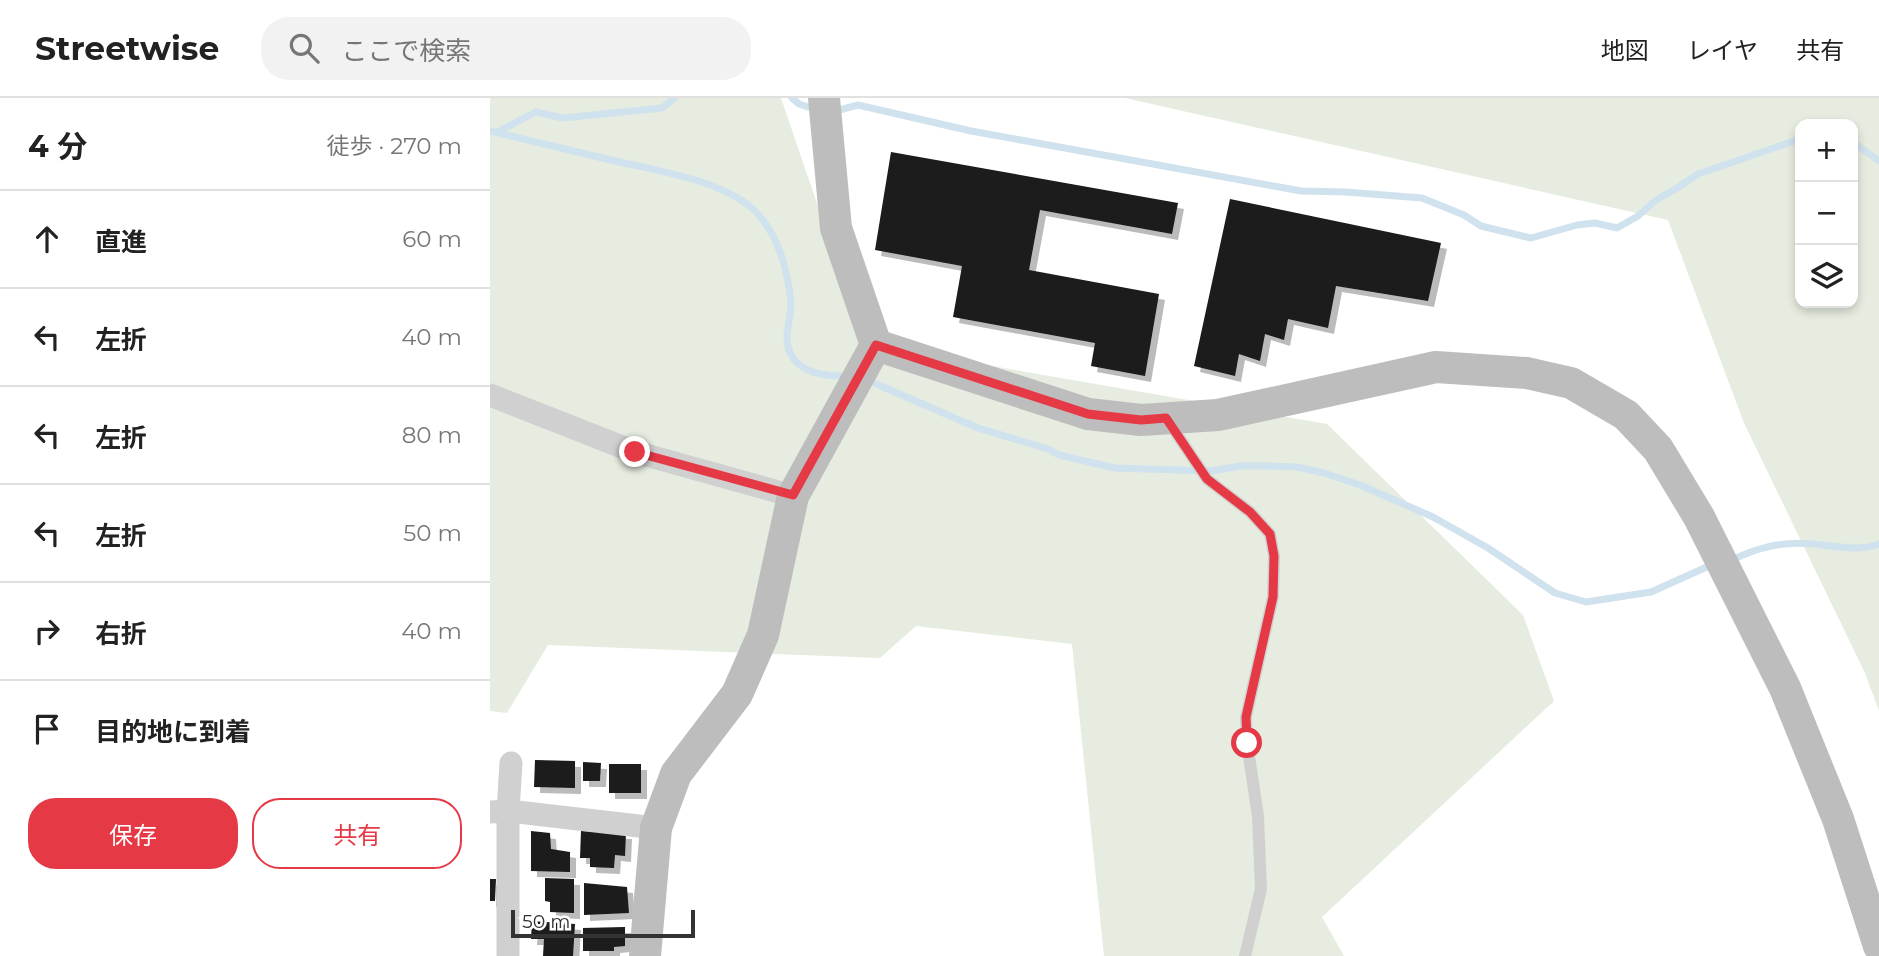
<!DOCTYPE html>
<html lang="ja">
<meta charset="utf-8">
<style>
:root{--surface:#fff;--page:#f2f2f2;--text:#222;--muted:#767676;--line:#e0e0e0;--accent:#e63946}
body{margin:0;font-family:Montserrat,"Noto Sans JP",sans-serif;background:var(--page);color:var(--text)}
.controls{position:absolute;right:21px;top:21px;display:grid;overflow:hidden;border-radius:14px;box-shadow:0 4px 10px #0003}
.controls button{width:63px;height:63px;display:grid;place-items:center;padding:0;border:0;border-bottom:2px solid var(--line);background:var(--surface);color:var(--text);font:35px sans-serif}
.scale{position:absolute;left:21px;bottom:18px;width:184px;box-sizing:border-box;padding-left:7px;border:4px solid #333;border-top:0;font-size:19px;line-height:24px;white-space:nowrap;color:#333;-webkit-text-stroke:5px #fff;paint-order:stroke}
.stop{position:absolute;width:21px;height:21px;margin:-16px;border:5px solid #e63946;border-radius:50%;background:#fff}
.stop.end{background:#e63946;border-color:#fff;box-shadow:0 2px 7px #0008}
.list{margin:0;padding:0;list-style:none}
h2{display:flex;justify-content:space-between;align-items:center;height:91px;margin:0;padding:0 28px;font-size:30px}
h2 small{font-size:23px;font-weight:400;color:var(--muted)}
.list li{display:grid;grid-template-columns:46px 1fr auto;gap:21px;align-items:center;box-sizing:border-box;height:98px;padding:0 28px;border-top:2px solid var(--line)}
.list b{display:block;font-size:26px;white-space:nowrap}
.list em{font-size:23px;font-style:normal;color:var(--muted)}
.actions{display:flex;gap:14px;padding:21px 28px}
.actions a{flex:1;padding:16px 0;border:2px solid var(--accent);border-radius:28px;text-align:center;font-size:24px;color:var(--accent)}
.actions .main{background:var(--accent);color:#fff}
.icon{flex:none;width:38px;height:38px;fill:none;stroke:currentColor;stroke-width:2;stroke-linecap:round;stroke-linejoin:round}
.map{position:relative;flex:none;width:1389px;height:858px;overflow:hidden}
header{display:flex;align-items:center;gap:42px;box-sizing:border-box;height:98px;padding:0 35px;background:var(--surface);border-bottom:2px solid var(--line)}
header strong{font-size:33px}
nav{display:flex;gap:38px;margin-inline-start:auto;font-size:24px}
.search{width:490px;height:63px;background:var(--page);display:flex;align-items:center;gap:18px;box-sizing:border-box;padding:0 24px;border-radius:28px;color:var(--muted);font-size:26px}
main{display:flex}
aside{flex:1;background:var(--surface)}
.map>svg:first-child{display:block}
.green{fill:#e6ecdf;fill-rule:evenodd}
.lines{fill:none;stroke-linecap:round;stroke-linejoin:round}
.stream{stroke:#cfe2ee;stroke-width:7}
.building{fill:#1a1a1a;filter:url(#shadow)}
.lane{stroke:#d0d0d0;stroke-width:12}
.street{stroke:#d0d0d0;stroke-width:23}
.secondary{stroke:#bdbdbd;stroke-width:32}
.route{stroke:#e63946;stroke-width:9}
</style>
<header>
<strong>Streetwise</strong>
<div class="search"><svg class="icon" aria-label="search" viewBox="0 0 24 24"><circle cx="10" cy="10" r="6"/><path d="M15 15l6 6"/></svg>ここで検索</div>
<nav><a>地図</a><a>レイヤ</a><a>共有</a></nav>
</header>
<main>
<aside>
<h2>4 分<small>徒歩 · 270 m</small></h2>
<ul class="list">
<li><svg class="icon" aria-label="ahead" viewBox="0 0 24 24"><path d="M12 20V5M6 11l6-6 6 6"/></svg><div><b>直進</b></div><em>60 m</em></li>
<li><svg class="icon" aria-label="left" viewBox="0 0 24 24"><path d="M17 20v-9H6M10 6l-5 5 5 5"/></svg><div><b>左折</b></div><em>40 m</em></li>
<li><svg class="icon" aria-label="left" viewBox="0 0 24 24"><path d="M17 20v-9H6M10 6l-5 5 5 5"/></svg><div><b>左折</b></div><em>80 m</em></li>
<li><svg class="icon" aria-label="left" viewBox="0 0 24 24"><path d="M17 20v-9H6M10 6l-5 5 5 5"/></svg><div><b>左折</b></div><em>50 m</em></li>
<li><svg class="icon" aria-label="right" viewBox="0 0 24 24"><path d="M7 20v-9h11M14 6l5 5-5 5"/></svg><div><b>右折</b></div><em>40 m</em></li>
<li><svg class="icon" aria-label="arrive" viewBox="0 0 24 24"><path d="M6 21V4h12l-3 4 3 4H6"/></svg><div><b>目的地に到着</b></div></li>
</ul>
<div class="actions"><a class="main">保存</a><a>共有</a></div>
</aside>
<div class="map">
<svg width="1389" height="858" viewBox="0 0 1389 858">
<defs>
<filter id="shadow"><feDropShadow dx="6" dy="6" stdDeviation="0" flood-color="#0004"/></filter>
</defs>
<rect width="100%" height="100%" fill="#fff"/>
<!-- green -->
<path class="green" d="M0,0h291l84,246 462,80 196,191 31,86 -232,216 22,39h-240l-32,-312 -156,-18 -36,32 -332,-13 -41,68 -17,-2z
M635,0h754v613l-14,-38 -121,-250 -76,-203zM1363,26v179h-53v-179z"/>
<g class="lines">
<!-- stream -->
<path class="stream" d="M302,0l7,6 18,6
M342,14l26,-7 113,26 330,60 45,1 76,6 42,17 17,11 50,12 46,-13 18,-2 22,5 21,-12 18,-16 21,-12 21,-14 102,-35
M0,33c42,10 83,20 125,30 43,10 113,20 143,53 22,25 30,57 33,89 0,11 -3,21 -4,32 -1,36 33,42 62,41
M5,35l41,-21 26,6 100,-10 13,-10
M1363,44l26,19
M377,282l111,48 70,21 11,6 56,13 96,3 30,-5h27l29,1 27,6 36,12 73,32 55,31 67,45 31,9 65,-10 58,-26h7
M1240,463c28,-14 53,-20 84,-17 23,2 43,8 65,0"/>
</g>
<!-- building -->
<path class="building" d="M401,54l287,51 -6,31 -132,-24 -11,60 130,24 -14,82 -54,-10 4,-23 -142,-26 9,-51 -87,-16z
M740,101l211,44 -13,58 -92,-15 -8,42 -40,-9 -4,21 -19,-6 -5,27 -21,-7 -4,22 -41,-10z
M45,662l40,1v27l-41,-1z
M93,664l18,1 -1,18h-17z
M119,666h32v29h-32z
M41,733l19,2 1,16 19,3v20l-39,-1z
M91,733l45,2 -1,23 -10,-1 -1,13 -24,-1v-9h-10z
M55,780l29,1v34l-24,-1v-10l-5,-1z
M0,781h6l-1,22h-5z
M94,785l43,4 2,26 -45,2z
M42,823l43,3 -2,32h-30l1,-17h-13z
M135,829v19l-11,1v4h-31v-23z"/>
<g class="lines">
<!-- lane -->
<path class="lane" d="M678,323l39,58 43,33 20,22 4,22 -1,41 -27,120 1,26 11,73 3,73 -16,67"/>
<!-- street -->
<path class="street" d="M0,297l145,57 158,44
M0,714l18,-1 148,17
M18,858v-145l3,-48"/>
<!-- secondary -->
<path class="secondary" d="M386,247l212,69 53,6 77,-5 218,-48 91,6 44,10 55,32 32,34 41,68 86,171 53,131 41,127
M155,858l11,-128 20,-54 61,-80 26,-59 30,-139 83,-151 -40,-117 -12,-130"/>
</g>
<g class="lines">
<!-- route -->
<path class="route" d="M145,354l158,43 83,-150 212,69 53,6 25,-2 41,61 43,33 20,22 4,22 -1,41 -27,120 1,26"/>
</g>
</svg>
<div class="controls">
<button>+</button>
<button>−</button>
<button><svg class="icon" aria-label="layers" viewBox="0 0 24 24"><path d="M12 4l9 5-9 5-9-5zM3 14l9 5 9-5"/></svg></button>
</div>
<div class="scale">50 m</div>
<div class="stop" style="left:757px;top:645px"></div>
<div class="stop end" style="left:145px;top:354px"></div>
</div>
</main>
